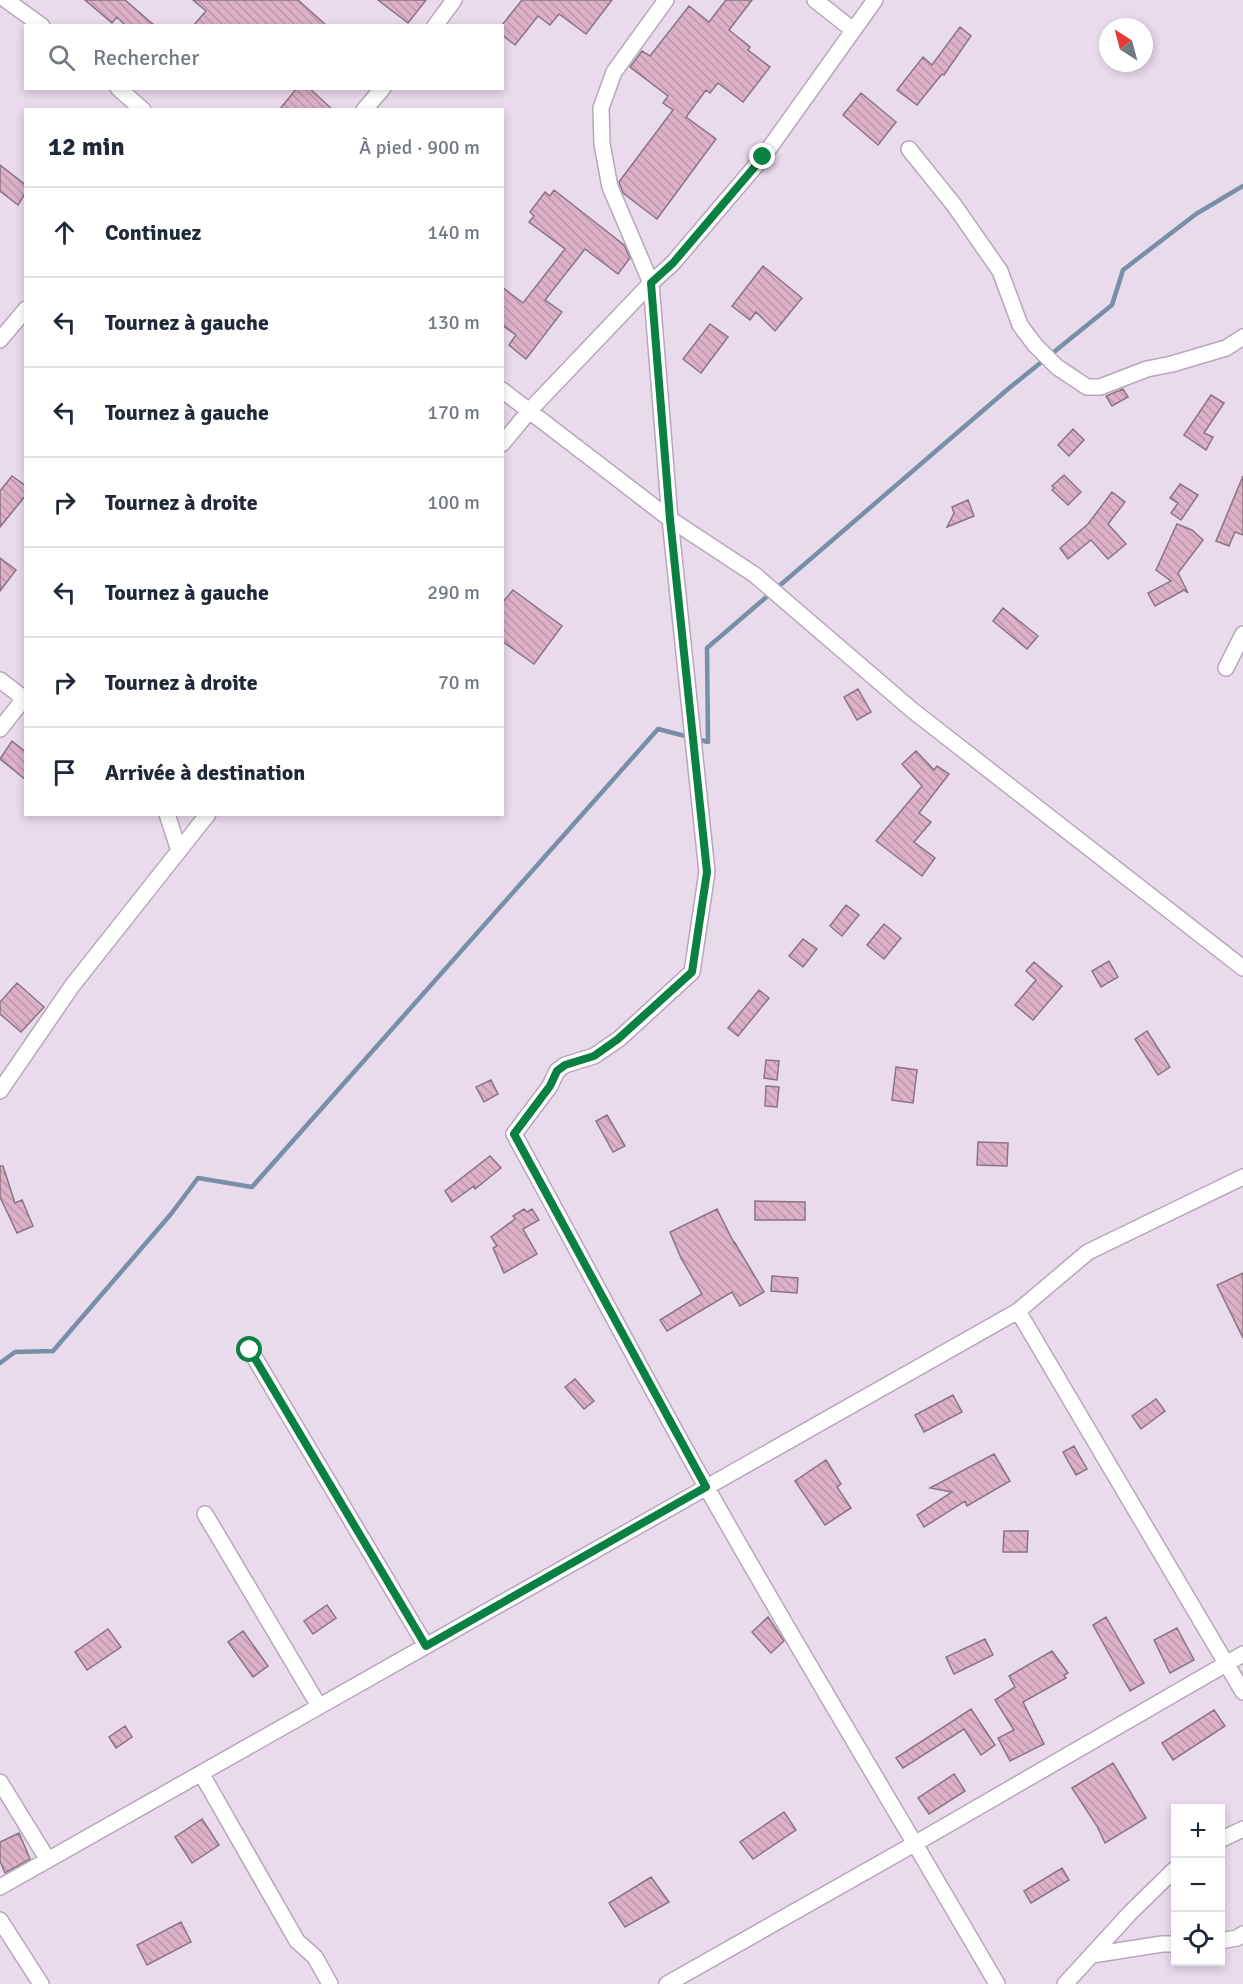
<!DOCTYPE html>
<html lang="fr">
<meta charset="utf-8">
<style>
:root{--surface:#fff;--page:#f2f2f3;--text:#1f2937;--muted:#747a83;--line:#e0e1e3}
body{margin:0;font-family:Signika,sans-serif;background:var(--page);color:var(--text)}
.controls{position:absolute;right:18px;bottom:18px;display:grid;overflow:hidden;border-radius:0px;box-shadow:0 3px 9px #0003}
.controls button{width:54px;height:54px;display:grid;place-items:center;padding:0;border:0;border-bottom:2px solid var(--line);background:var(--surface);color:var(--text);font:30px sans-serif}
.compass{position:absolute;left:1099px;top:18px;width:54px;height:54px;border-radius:50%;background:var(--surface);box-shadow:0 3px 9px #0003;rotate:324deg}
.stop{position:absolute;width:18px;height:18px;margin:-14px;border:4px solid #0b8043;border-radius:50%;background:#fff}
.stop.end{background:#0b8043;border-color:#fff;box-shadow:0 2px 6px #0008}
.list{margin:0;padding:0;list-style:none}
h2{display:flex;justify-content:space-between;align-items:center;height:78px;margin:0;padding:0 24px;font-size:26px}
h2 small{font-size:20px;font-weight:400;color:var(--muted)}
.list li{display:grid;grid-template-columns:39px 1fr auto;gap:18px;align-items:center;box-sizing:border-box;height:90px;padding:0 24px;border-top:2px solid var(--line)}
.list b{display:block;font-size:22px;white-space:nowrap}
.list em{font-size:20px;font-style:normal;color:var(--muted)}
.icon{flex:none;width:33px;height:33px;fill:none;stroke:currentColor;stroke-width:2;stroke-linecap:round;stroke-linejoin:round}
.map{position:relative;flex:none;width:1243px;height:1984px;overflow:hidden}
.search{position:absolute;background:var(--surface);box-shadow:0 3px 9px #0003;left:24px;top:24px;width:480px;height:66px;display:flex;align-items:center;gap:15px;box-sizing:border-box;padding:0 21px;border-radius:0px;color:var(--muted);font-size:22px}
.panel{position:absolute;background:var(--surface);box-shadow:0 3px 9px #0003;left:24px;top:108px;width:480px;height:708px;border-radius:0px}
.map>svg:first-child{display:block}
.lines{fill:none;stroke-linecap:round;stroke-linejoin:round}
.stream{stroke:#7790a7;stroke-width:4.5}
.building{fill:url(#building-back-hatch);stroke:#8a7580;stroke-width:1.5}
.minor-casing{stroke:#b6a8b9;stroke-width:18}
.minor{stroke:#fff;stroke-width:15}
.route{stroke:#0b8043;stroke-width:8}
</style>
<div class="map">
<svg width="1243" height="1984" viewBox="0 0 1243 1984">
<defs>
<pattern id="building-back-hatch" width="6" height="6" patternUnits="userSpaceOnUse" patternTransform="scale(1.5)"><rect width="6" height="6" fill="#dcb0c6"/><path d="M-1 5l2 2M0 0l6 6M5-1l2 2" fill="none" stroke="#bd97aa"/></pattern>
</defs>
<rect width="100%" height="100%" fill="#e9daec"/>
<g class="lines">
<!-- stream -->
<path class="stream" d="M697,739l11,3 -1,-94 301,-259 104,-84 11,-35 73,-56 47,-28
M0,1363l15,-11 38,-1 118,-137 27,-36 54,9 406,-458 31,8"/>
</g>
<!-- building -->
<path class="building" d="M85,0h40l30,26h-29l-9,-9 -5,6z
M193,0h105l29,26h-134l13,-15z
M378,0h48l-18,23z
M522,0h90l-26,34 -27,-20 -9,11 -12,-9 -23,29 -13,-10v-10z
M726,0h26l-23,30 21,17 -2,3 22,17 -27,35 -25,-19 -8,10 -4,-3 -20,27 30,22 -59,80 -34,-26 -4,-11 54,-72 -10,-7 5,-7 -38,-29 12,-16 8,5 39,-50 20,16z
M960,27l11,9 -27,39 -2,-1 -25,31 -20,-15 26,-33 9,8z
M297,88h12l24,22h-54z
M861,93l35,29 -18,23 -35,-30z
M0,165l26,20v7l-8,13 -18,-14z
M554,190l70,55 6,13 -12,16 -33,-25 -40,51 17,12 -36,47 -17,-14 7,-10 -14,-10v-38l21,16 42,-54 -36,-27 5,-6 -4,-4 15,-20 5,4z
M763,266l39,32 -27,33 -19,-19 -6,8 -18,-14z
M710,324l18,13 -27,36 -18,-14z
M1123,389l5,8 -16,9 -6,-10z
M1211,395l13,8 -20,30 9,4 -7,13 -22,-15z
M1073,429l11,11 -15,16 -11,-11z
M1064,475l17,17 -13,13 -16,-15 2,-2 -2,-2z
M12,476l14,10v9l-26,32v-36z
M1243,476v59l-8,-3 -6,14 -13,-5z
M1180,484l18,11 -17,25 -10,-7 7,-10 -8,-5z
M1112,492l13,10 -17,22 18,20 -18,15 -17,-19 -23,19 -8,-11 28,-24z
M968,500l6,16 -27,11 7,-14 -2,-6z
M1177,524l15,6 11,10 -25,33 10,20 -4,-3 -29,16 -7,-13 23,-12 -15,-11z
M0,558l16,12 -16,21z
M513,590l49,36 -28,38 -32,-23v-38z
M1003,608l35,28 -11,13 -34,-28z
M858,689l13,23 -14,8 -13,-23z
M12,741l14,11v28l-26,-21z
M916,751l18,19 3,-4 12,8 -30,39 12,9 -17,20 21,16 -13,18 -46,-35 46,-55 -20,-22z
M846,905l13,10 -17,21 -12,-10z
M884,924l17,14 -17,21 -17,-14z
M803,939l14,10 -14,18 -14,-11z
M1109,961l9,16 -17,10 -9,-16z
M1034,962l28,24 -29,34 -18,-15 21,-25 -10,-9z
M17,983l27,24 -23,25 -21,-18v-12z
M759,990l10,8 -31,38 -10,-8z
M1147,1031l23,36 -12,8 -23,-36z
M766,1060l13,1 -2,19 -13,-2z
M896,1067l21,3 -4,33 -21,-3z
M491,1080l7,14 -14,8 -8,-15z
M766,1086l13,1 -2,20 -12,-1z
M607,1115l18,31 -12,6 -17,-31z
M978,1142l30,1 -1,23 -30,-1z
M490,1156l11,12 -26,21 -1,-3 -22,16 -7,-11z
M0,1166h3l12,37 7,-3 11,26 -16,7 -17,-36z
M755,1201l50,1v18h-50z
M524,1209l3,3 5,-3 7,11 -16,9 14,25 -33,19 -11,-25 4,-2 -6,-9 24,-18 -2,-3z
M717,1209l18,36v-2l29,49 -24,14 -8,-14 -65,39 -7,-11 42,-26 -21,-36 -11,-26z
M1243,1273v65l-26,-53z
M772,1276l26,2 -1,15 -26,-2z
M575,1379l19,22 -10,8 -19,-22z
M953,1395l9,17 -38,20 -9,-17z
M1156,1399l9,12 -24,18 -9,-13z
M1074,1446l13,23 -11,6 -13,-23z
M994,1454l16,27 -43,25 -2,-5 -41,26 -7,-12 35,-23 -22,-4z
M826,1460l15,24 -4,3 14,21 -26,17 -30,-44z
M1004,1531h24l-1,21h-24z
M327,1605l9,13 -23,16 -9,-13z
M768,1617l16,24 -13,12 -19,-21z
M1106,1617l38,66 -14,8 -37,-66z
M1177,1628l17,32 -24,13 -16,-33z
M108,1629l13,18 -34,23 -12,-18z
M243,1631l25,35 -15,11 -25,-35z
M985,1639l8,16 -39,19 -8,-17z
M1052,1651l16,22 -4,2 2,3 -43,24 21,42 -34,17 -12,-23 16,-8 -19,-30 20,-13 -6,-11z
M971,1709l24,36 -14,10 -17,-26 -61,39 -7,-10z
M1214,1710l11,16 -52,34 -11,-17z
M125,1726l7,11 -16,11 -7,-11z
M1113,1763l33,55 -41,25 -8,-17 -25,-38z
M954,1774l11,17 -36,23 -11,-16z
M784,1812l12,18 -43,29 -13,-17z
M202,1819l17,26 -27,18 -17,-26z
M19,1833l11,26 -25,14 -5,-12v-19z
M1062,1868l7,12 -38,23 -7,-12z
M651,1877l18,25 -44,25 -16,-24z
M181,1922l10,20 -44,23 -10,-20z"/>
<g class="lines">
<defs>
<path id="minor" d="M6,0l36,26
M666,0l-52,72 -13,36 1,36 8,43 41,96 19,236 37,353 -15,100 -73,67 -25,17 -29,9 -8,6 -7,15 -36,48c65,118 127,237 193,354 94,167 194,330 290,496
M815,0l38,30
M435,26l19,-26
M118,88l25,22
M364,110l19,-22
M909,149l45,56 46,66 20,54 15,20 22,22 30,20h13l47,-18 25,-5 54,-16 17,-11
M0,340l26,-31
M502,390l168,129 85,56 157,135 331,258
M502,444l28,-34 121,-127 22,-20 90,-106 112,-157
M1226,668l17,-34
M0,680l26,20
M0,729l26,-33
M167,814l12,37
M0,1091l72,-105 136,-172
M1018,1311l225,381
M250,1350l176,296
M205,1514l114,192
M201,1773l96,168 18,16 15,27
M0,1782l48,78
M1220,1840l23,-11
M0,1887l1018,-576 70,-59 155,-75
M0,1920l41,64
M1220,1941l17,-3 6,-4
M1092,1955l70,-11h14
M667,1984l249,-141 327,-189
M1065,1984l65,-71 46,-45"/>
</defs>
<!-- minor casing -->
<use href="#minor" class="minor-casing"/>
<!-- minor -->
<use href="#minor" class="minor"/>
</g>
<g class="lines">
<!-- route -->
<path class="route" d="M250,1350l176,296 280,-159 -192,-353 36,-48 7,-15 8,-6 29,-9 24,-17 74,-67 15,-100 -37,-353 -19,-236 22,-20 90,-106"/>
</g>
</svg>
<div class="controls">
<button>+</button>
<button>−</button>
<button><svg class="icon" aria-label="locate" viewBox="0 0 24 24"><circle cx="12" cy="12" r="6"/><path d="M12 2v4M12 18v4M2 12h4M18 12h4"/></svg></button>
</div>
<svg class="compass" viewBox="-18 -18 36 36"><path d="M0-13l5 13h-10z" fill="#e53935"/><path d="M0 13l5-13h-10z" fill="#747a83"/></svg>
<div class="stop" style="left:250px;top:1350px"></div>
<div class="stop end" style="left:763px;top:157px"></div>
<div class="search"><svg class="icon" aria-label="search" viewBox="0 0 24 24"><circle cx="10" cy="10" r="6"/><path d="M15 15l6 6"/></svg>Rechercher</div>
<section class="panel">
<h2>12 min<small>À pied · 900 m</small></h2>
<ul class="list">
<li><svg class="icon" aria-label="ahead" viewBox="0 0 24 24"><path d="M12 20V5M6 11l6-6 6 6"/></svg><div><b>Continuez</b></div><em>140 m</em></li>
<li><svg class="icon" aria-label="left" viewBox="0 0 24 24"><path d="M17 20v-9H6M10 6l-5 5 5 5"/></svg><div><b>Tournez à gauche</b></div><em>130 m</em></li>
<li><svg class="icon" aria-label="left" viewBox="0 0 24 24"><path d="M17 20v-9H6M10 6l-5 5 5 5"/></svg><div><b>Tournez à gauche</b></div><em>170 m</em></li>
<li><svg class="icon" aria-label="right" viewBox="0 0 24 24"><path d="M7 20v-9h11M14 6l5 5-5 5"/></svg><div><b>Tournez à droite</b></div><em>100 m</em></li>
<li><svg class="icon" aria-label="left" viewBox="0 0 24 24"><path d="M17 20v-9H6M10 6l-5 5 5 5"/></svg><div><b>Tournez à gauche</b></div><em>290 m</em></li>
<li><svg class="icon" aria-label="right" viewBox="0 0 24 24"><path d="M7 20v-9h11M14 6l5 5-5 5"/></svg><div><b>Tournez à droite</b></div><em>70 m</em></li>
<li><svg class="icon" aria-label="arrive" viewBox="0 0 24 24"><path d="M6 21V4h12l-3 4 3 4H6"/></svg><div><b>Arrivée à destination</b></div></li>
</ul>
</section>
</div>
